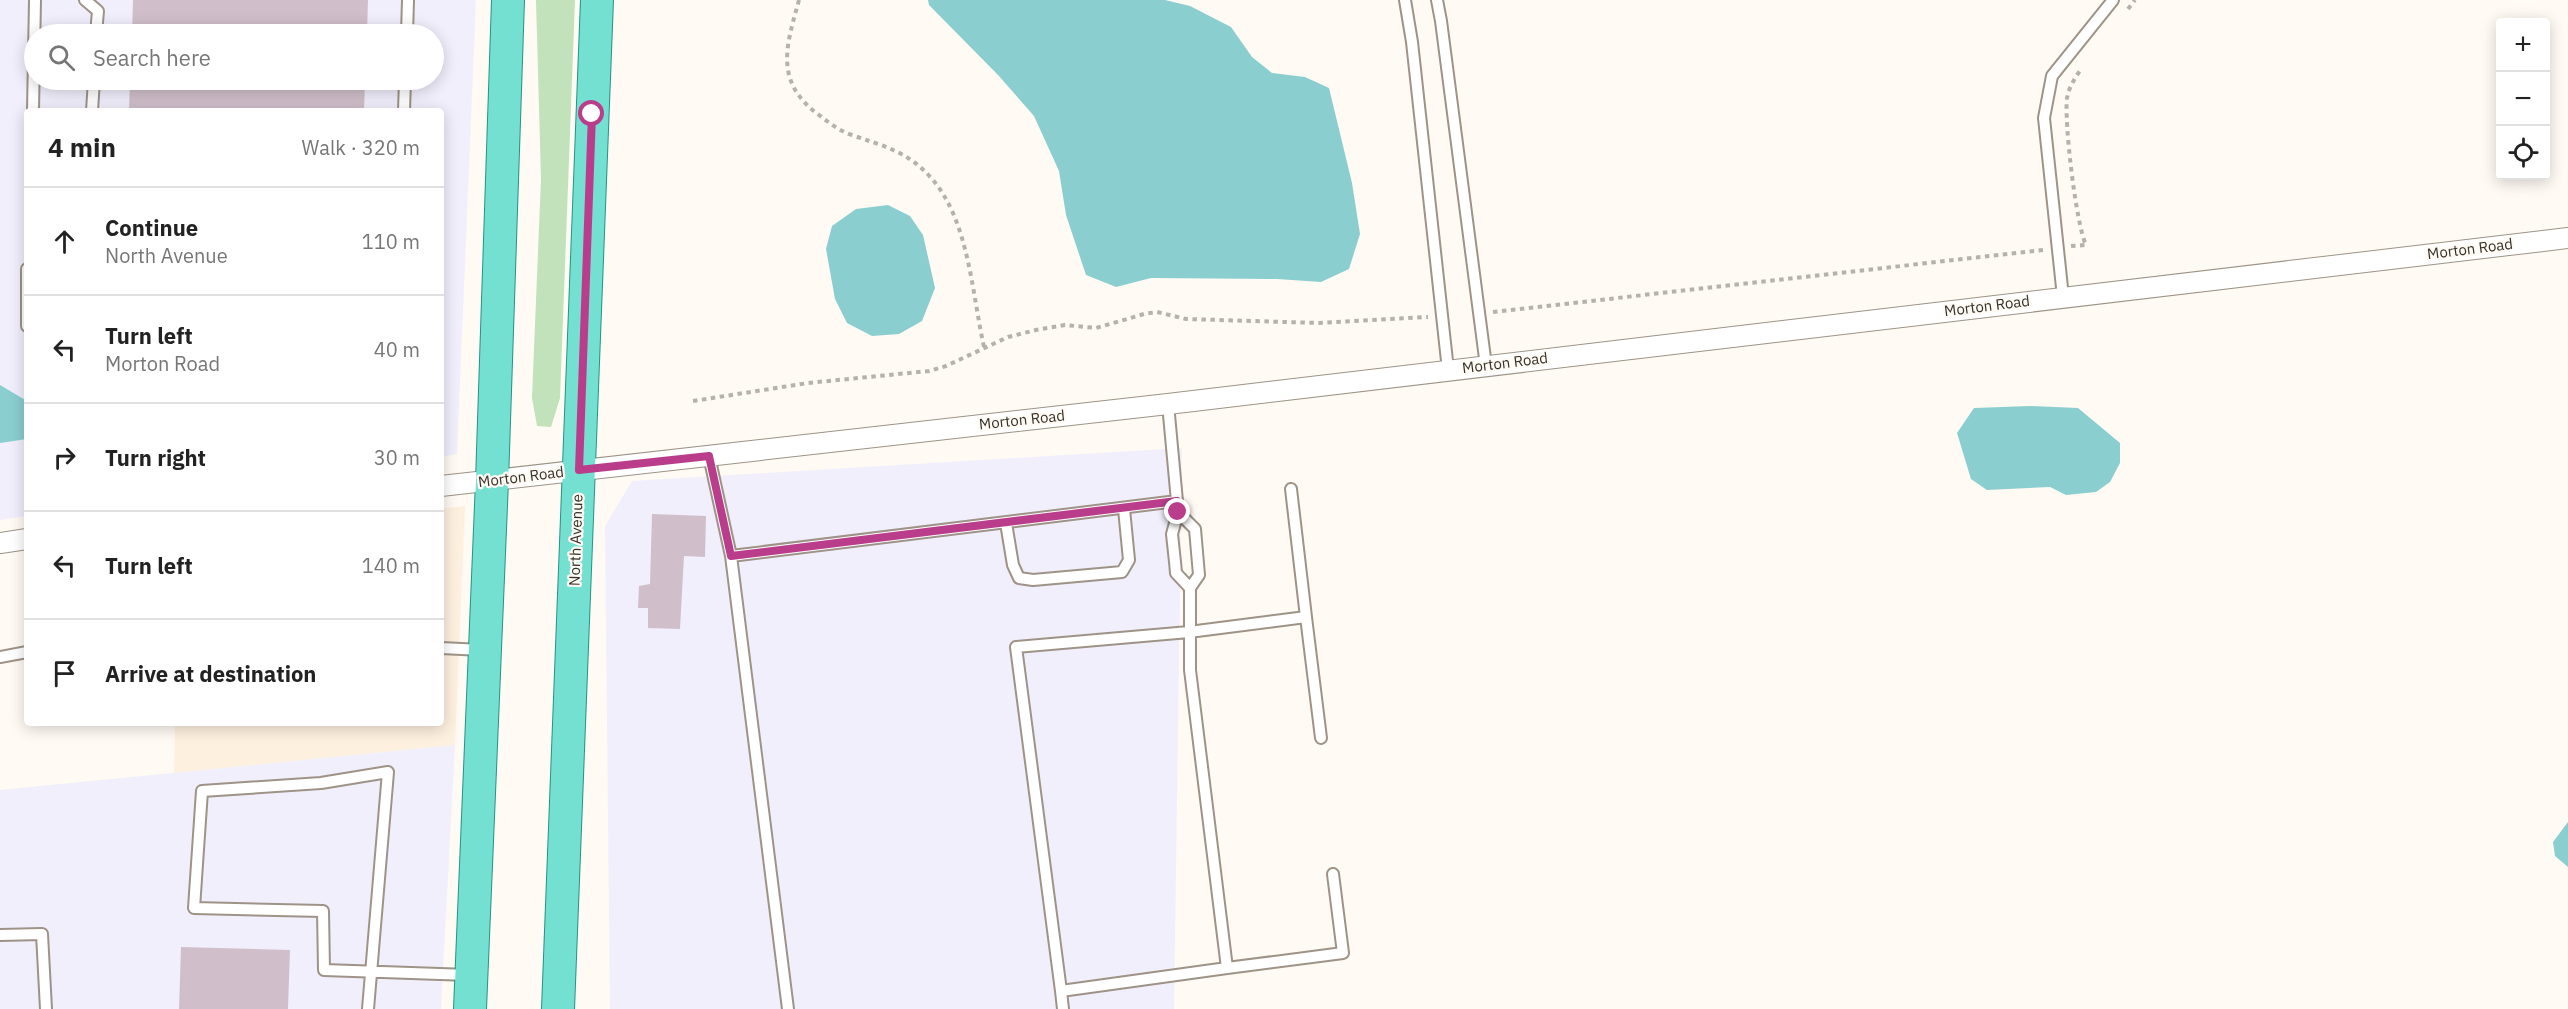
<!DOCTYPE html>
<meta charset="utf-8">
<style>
:root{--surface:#fff;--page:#f6f6f6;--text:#222;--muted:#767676;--line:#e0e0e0}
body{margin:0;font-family:"IBM Plex Sans",sans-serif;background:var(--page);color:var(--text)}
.controls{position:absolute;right:18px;top:18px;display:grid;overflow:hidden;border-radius:6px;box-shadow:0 3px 15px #0003}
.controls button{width:54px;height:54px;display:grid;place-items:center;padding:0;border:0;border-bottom:2px solid var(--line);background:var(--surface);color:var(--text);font:30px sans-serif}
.stop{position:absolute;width:18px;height:18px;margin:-14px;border:4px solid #ba3d8c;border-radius:50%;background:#fff}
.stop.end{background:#ba3d8c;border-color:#fff;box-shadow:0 2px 6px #0008}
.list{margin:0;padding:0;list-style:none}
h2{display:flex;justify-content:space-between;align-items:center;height:78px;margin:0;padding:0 24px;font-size:26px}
h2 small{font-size:20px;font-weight:400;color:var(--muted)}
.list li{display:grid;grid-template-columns:39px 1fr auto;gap:18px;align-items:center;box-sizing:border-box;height:108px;padding:0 24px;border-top:2px solid var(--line)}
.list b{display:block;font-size:22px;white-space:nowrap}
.list p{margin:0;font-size:20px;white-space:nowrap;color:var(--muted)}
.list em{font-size:20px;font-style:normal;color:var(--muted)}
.icon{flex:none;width:33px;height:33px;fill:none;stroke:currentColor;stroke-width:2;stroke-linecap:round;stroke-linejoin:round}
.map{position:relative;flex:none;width:2568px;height:1009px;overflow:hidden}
.search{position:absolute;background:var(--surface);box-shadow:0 3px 15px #0003;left:24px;top:24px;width:420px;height:66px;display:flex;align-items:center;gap:15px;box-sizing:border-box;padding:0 21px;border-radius:33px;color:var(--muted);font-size:22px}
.panel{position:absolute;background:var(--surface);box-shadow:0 3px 15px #0003;left:24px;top:108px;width:420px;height:618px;border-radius:6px}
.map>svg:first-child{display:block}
.built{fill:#fef0df}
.industrial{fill:#f1effc;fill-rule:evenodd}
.green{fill:#c1e2ba}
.water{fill:#8aced0}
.building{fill:#d0bfca}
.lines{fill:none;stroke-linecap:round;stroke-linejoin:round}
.lane-casing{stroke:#9e9386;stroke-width:14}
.street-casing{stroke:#9e9386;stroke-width:22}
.primary-casing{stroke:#229584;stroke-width:34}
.path{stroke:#b6b1ab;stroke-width:4;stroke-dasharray:4.5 4.5;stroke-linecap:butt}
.lane{stroke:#fff;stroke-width:10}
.street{stroke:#fff;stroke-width:20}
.primary{stroke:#74e0d2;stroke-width:32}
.route{stroke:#ba3d8c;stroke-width:8}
.labels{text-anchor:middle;stroke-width:4.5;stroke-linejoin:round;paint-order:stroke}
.street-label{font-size:15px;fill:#35302a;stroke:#fffaf4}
</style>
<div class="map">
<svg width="2568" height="1009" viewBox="0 0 2568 1009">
<rect width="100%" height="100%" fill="#fffaf4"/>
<!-- built -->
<path class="built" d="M465,506l-10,239 -281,28 1,-50h266v-214z"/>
<!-- industrial -->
<path class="industrial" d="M0,0h476l-19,454 -16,3v-346h-414v405l-27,4zM34,34h400v46h-400z
M1182,448l-8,561h-564l-5,-483 27,-45z
M455,745l-14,264h-441v-219z"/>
<!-- green -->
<path class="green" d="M536,0h39l-15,398 -9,29 -14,-1 -5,-28 9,-219z"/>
<!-- water -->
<path class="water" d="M928,0h237l25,6 41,21 21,30 20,16 33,4 24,11 23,95 8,51 -11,35 -28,13 -44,-3 -126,-1 -35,9 -30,-12 -20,-60 -7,-44 -25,-55 -35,-40 -70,-71z
M888,205l22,11 13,19 12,53 -13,33 -23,13 -27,2 -25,-13 -12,-24 -9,-50 6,-23 24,-17z
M0,385l27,16v38l-27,4z
M2030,406l48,2 42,35v20l-10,19 -14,10 -30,3 -16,-8 -63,3 -16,-11 -14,-46 17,-25z
M2568,822v45l-13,-11 -2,-14z"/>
<!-- building -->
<path class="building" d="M133,0h235l-1,34h-235z
M130,80h235l-1,31h-235z
M652,514l54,2 -1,41 -21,-1 -4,73 -32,-1v-20h-10l1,-22 11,-2z
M181,947l109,3 -2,59h-109z"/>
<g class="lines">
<defs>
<path id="lane" d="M85,0l13,11 -2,23
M1405,0l7,42 36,328
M1437,0l4,21 45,345
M407,34l1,-34
M33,111l2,-111
M92,111l2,-31
M404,111l1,-31
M27,269v57
M2063,297l-19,-179 8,-42 61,-76
M1168,404l10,108 -6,22 3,28 1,11 14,15
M709,456l22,100 57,453
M1178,512l17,17 4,46 -9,13v82l37,298 116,-15 -10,-79
M1006,523l7,42 6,13 14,2 89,-8 7,-12 -5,-51
M731,556l446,-55
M1306,617l15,121
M441,648l41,2
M0,657l27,-5
M0,935l42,-1 4,75
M1227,968l-166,23 -45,-344 173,-15 117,-15 -15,-128
M1061,991l2,18
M368,1009l20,-237 -67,11 -119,8 -8,117 129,3 1,59 145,5"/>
<path id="street" d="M441,486l727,-82 1400,-166
M0,543l27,-4"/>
<path id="primary" d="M470,1009l22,-528 16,-481
M558,1009l39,-1009"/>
</defs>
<!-- lane casing -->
<use href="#lane" class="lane-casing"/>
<!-- street casing -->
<use href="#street" class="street-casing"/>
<!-- primary casing -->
<use href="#primary" class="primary-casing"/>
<!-- path -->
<path class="path" d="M799,0c-12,44 -25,79 16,112 11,8 21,17 34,22 33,12 58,16 83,45 37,42 40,115 52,168
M2128,9l7,-9
M2071,246l15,-1c-10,-21 -22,-123 -19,-147 2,-11 8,-20 14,-29
M1493,312l550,-62
M693,401l115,-18 121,-12 17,-5 62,-29 28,-7 29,-5 31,3 48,-14 13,-2 29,7 133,4 109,-6"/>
<!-- lane -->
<use href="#lane" class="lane"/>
<!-- street -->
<use href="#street" class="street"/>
<!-- primary -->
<use href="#primary" class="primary"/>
</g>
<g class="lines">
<!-- route -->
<path class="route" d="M592,114l-13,356 130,-14 22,100 446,-55 1,11"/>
</g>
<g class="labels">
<!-- street labels -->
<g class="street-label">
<text transform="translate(2470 249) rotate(-7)" y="5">Morton Road</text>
<text transform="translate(1987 306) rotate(-7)" y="5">Morton Road</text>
<text transform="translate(1505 363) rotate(-7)" y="5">Morton Road</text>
<text transform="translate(1022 420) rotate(-6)" y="5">Morton Road</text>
<text transform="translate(521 477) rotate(-7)" y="5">Morton Road</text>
<text transform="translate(576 540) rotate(-88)" y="5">North Avenue</text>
</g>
</g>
</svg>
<div class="controls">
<button>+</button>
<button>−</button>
<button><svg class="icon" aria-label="locate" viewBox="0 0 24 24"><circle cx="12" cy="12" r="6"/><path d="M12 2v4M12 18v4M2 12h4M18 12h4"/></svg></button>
</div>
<div class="stop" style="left:592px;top:114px"></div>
<div class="stop end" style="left:1178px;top:512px"></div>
<div class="search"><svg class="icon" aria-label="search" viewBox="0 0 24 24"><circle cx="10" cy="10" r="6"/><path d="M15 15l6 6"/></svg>Search here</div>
<section class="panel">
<h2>4 min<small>Walk · 320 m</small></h2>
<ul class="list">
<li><svg class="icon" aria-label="ahead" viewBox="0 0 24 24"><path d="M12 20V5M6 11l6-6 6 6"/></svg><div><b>Continue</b><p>North Avenue</p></div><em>110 m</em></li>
<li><svg class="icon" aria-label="left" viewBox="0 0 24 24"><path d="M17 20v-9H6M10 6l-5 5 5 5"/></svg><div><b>Turn left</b><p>Morton Road</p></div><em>40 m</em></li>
<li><svg class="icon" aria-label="right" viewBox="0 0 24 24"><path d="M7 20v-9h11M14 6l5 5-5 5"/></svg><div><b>Turn right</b></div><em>30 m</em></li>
<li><svg class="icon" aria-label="left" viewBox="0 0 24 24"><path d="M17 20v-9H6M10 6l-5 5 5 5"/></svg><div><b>Turn left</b></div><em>140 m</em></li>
<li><svg class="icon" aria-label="arrive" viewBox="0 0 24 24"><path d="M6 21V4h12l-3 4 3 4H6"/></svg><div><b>Arrive at destination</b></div></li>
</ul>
</section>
</div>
